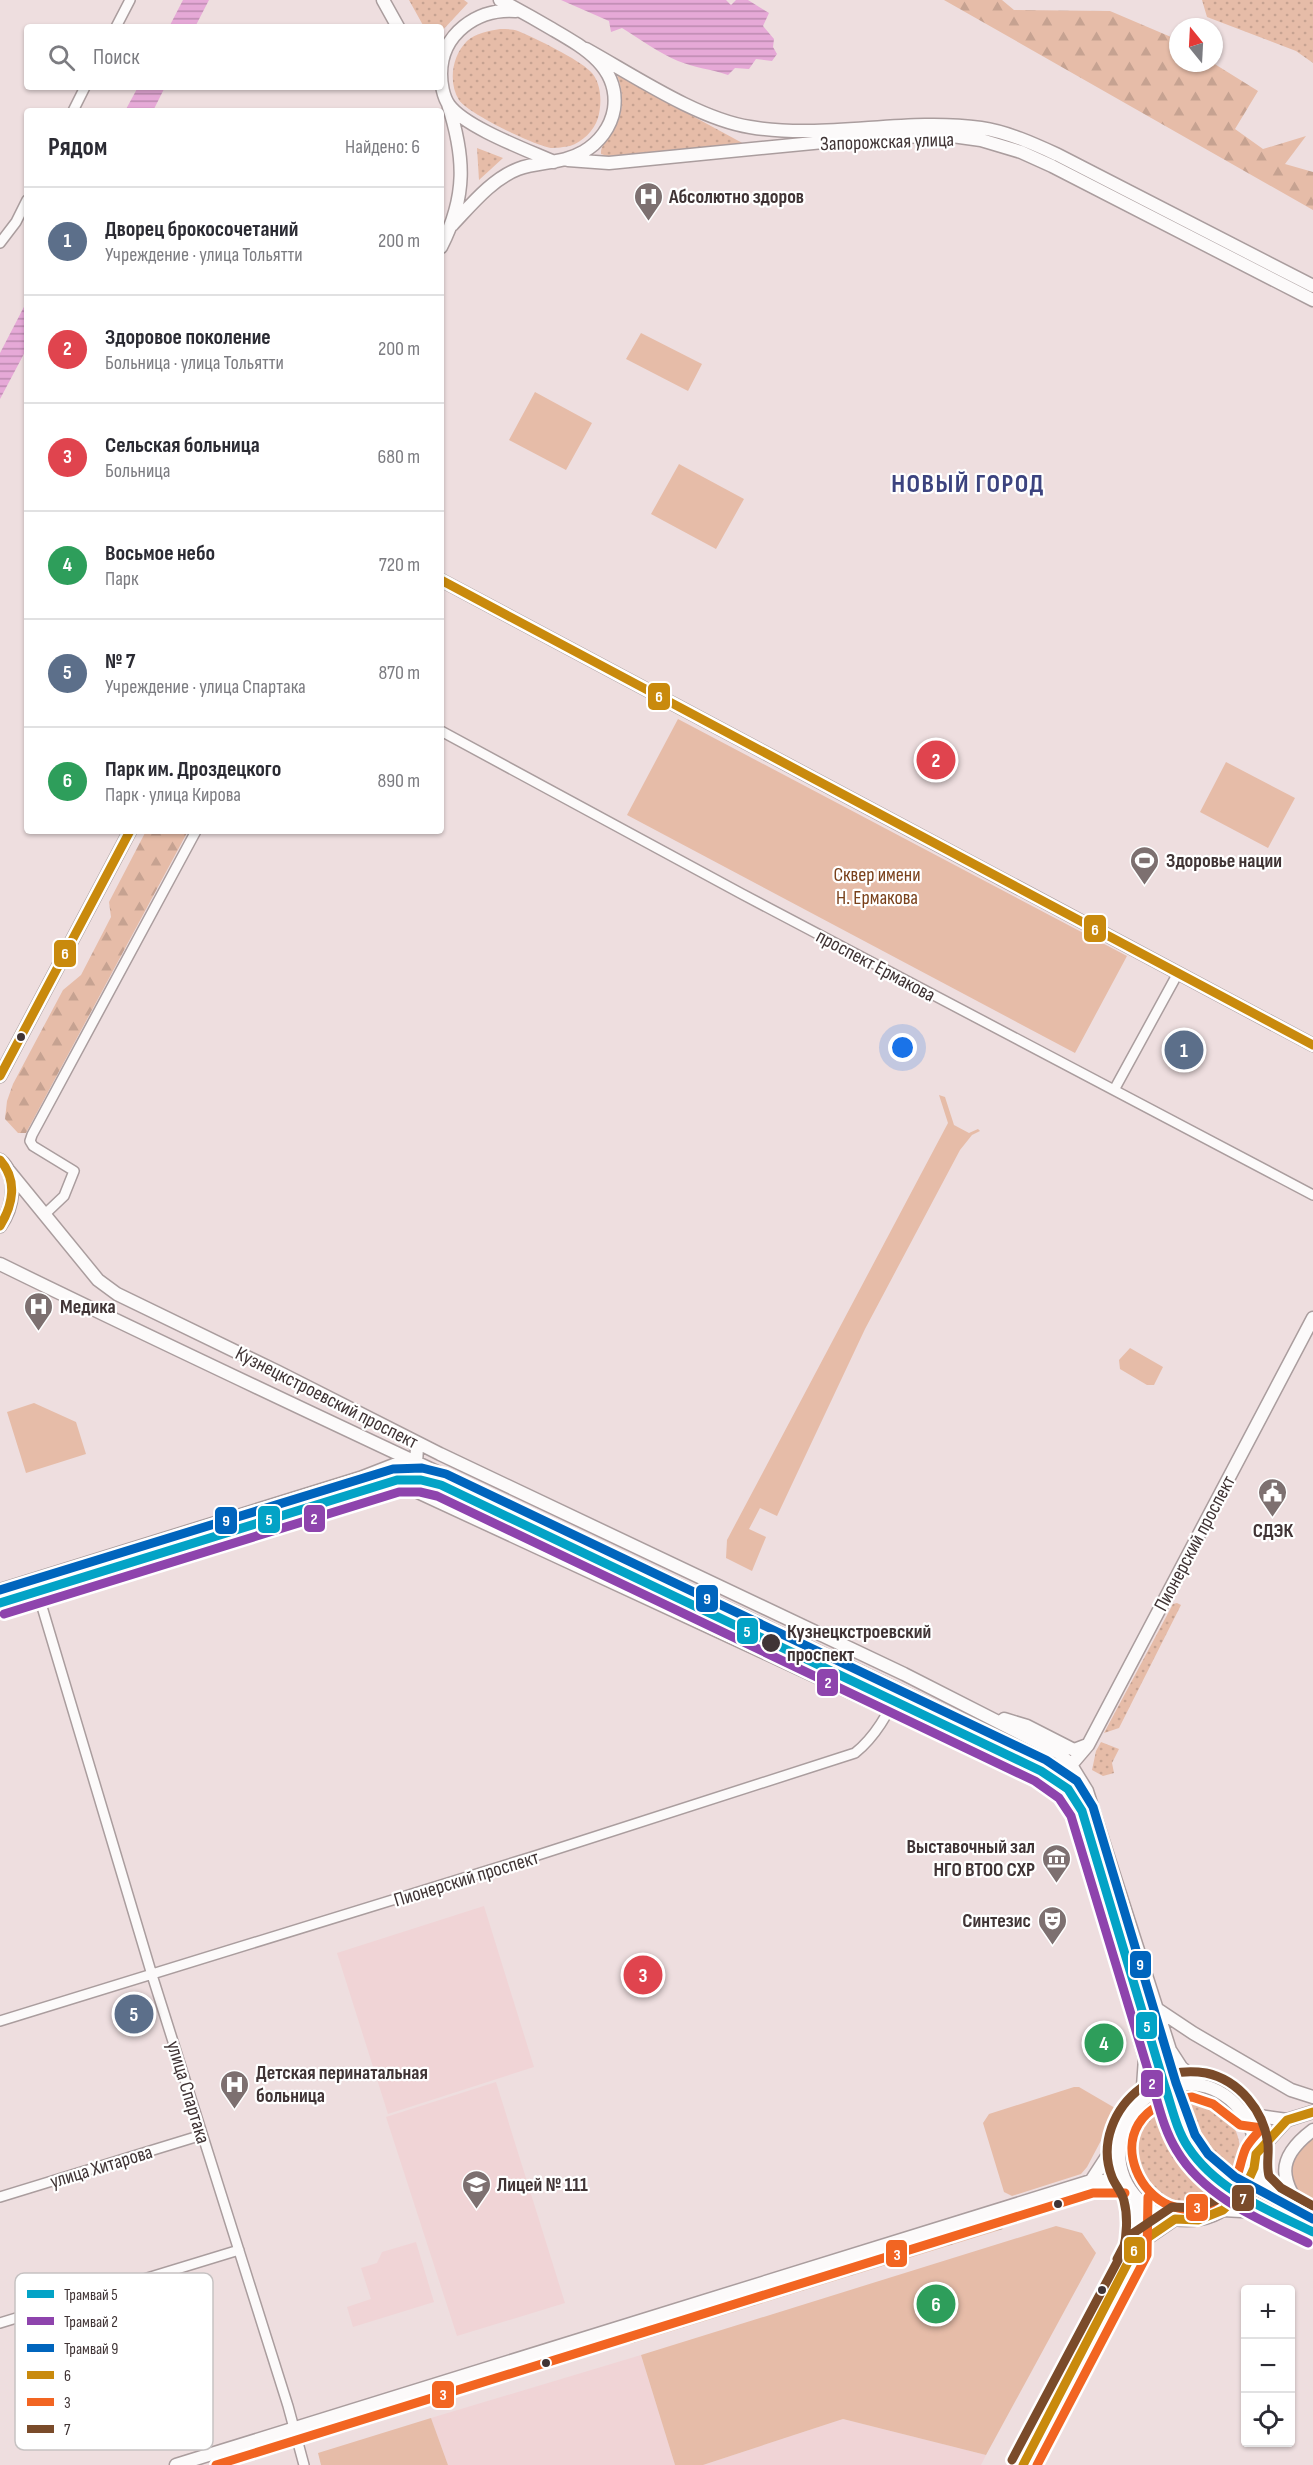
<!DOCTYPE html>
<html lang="ru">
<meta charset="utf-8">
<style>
:root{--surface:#fff;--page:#f7f7f7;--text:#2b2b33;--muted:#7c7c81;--line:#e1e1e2;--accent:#2563eb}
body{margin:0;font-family:"Sofia Sans Condensed",sans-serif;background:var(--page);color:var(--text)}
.controls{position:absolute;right:18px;bottom:18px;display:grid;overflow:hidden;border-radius:6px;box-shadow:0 2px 4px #0004}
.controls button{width:54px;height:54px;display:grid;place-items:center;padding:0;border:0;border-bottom:2px solid var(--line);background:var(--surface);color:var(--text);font:30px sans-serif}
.compass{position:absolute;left:1169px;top:18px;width:54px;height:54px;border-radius:50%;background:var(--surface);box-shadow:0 2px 4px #0004;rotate:342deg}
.you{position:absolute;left:903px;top:1048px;width:21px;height:21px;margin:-15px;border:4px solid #fff;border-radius:50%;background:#1a73e8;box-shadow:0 0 0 9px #1a73e833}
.badge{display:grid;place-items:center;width:39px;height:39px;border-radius:50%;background:var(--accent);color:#fff;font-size:20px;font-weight:700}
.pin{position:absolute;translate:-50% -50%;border:3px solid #fff;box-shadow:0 2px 6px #0006}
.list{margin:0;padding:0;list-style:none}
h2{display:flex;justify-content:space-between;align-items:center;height:78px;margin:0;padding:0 24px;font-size:26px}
h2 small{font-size:20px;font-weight:400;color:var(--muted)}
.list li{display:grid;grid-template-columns:39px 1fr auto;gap:18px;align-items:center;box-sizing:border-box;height:108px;padding:0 24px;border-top:2px solid var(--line)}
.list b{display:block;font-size:22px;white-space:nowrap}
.list p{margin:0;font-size:20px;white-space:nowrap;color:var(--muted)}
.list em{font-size:20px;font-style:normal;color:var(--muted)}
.icon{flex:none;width:33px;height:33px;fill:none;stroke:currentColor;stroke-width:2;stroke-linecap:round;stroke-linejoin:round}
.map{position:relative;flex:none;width:1313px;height:2465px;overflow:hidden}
.search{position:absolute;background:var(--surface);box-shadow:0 2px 4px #0004;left:24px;top:24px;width:420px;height:66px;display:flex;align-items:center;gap:15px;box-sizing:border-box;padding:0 21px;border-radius:6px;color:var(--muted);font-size:22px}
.panel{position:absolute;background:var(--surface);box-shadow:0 2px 4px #0004;left:24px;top:108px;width:420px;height:726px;border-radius:6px}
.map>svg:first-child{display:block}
.built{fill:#f0d4d6}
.grass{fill:url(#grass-dots)}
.forest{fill:url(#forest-firs)}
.park{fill:#e6bca8}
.water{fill:url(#water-rules)}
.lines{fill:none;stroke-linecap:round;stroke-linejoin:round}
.minor-casing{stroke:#aa9d9e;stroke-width:12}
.major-casing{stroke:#aa9d9e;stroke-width:15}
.minor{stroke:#fcfafa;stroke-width:9}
.major{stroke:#fcfafa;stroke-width:12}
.bus-1-casing{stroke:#fff;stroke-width:14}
.bus-2-casing{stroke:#fff;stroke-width:14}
.bus-3-casing{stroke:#fff;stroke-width:14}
.bus-1{stroke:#c98a0d;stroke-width:9}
.bus-2{stroke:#f26522;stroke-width:9}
.bus-3{stroke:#7a4b2a;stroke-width:9}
.tram-1-casing{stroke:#fff;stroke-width:14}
.tram-2-casing{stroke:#fff;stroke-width:14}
.tram-3-casing{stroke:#fff;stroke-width:14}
.tram-1{stroke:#03a3c6;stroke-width:9}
.tram-2{stroke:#8e44ad;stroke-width:9}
.tram-3{stroke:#0065bd;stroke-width:9}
.bus-dot{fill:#403435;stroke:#fff;stroke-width:2}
.labels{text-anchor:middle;stroke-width:4.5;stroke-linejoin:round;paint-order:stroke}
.street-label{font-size:20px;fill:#403435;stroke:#fff}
.poi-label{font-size:20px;font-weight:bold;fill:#403435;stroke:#fff;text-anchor:start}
.park-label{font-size:20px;fill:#7a411b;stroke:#fff}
.stop-label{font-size:20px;font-weight:bold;fill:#403435;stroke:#fff;text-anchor:start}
.district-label{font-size:26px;font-weight:bold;letter-spacing:1.5px;fill:#3c437f;stroke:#fff}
.key{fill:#fff;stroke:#c6c2c2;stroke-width:1.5}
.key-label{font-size:16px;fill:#403435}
.line-badge{stroke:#fff;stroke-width:2}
.badge-label{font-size:16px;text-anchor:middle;font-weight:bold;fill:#fff}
</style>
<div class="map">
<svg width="1313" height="2465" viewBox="0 0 1313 2465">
<defs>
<pattern id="grass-dots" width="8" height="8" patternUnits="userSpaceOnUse" patternTransform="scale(1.5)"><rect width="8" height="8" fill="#e6bca8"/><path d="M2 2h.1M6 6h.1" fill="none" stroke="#c6a291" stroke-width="1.8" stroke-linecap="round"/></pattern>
<pattern id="forest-firs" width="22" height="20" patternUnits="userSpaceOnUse" patternTransform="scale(1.5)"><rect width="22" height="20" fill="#e6bca8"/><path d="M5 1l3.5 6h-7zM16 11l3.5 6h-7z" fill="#c6a291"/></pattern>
<pattern id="water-rules" width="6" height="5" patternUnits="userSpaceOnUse" patternTransform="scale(1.5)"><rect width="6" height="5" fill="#e6a9d7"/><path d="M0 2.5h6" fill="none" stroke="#bc8aaf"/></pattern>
</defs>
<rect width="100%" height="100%" fill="#eededf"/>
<!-- built -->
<path class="built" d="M484,1906l50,161 -146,47 -51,-161z
M496,2082l69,221 -108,33 -71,-219z
M416,2242l18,60 -81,25 -6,-20 24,-8 -10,-31 16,-5 5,-11z
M641,2355l34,110h-227l-17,-47z
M843,2419l143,36 -5,10h-278z"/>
<!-- grass -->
<path class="grass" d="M409,0h55l4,3 -27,29v-5h-17z
M1202,0h111v63l-17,-12 -89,-34z
M500,29c6,0 13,0 18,2 17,7 60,28 72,40 12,11 12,33 8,47 -4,13 -16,24 -28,28 -5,1 -14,2 -19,2 -16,-2 -84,-35 -92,-48 -11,-18 -7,-44 8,-59 9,-8 22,-10 33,-12z
M617,75l129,70 -139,11 -6,-2c-1,-9 8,-16 13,-24 10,-16 10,-38 3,-55z
M477,148l26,10 -24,22z
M1177,1603l4,2 -62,123 -15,5 69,-129z
M1101,1742l18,7 -7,14 2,10 -11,3 -11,-6 4,-19z
M1132 2152a54 54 0 1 1 108 0a54 54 0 1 1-108 0Z"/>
<!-- forest -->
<path class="forest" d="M944,0h58l12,10 96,1 61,26 7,5v21h35l45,28 -23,38 28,20 43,-13 -21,28 28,8v38z
M146,831h42l-162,302h-8l-13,-14 2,-18 6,-17 50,-94 18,-15 30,-58 -2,-15z
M449,1495l7,1 287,139 -4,5 -289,-138 -2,-3z
M996,2224h5l2,5 -373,115 -5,-2 1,-3 9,-4z
M421,2399l7,4 -1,3 -84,25 -6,-2 2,-3 8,-4z"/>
<!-- park -->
<path class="park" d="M641,333l61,31 -14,27 -62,-32z
M535,392l57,31 -26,47 -57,-30z
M679,464l65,35 -28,50 -65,-35z
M678,719l449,237 -52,97 -448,-238z
M1226,762l69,36 -27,50 -68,-36z
M939,1095l6,2 9,28 15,8 9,-4 2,2 -8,4 -12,15 -95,179 -88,187 -17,-8 -11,21 17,8 -14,34 -26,-13 1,-18 221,-417z
M1130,1348l33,19 -9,18h-7l-27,-16 -1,-9z
M34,1403l42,19 10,32 -60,19 -19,-61z
M1074,2087h5l36,21v6l-28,53 -6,7 -69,22 -8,-4 -21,-69 6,-9z
M1313,2138v72c-7,-5 -17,-11 -20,-20 -7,-21 0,-41 20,-52z
M1056,2226l26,7 14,20 -110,202 -143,-36 -140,46h-28l-34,-110z
M431,2418l17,47h-127l-3,-12z"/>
<!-- water -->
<path class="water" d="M183,0h26l-14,27h-26z
M561,0h165l5,5 5,-5h12l21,13 -6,13 11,13 -1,8 4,7 -5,7 -16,-2 -7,10 -14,-1 -7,7c-17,-6 -33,-7 -50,-14 -19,-8 -38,-22 -56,-33l-11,4 -2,-11z
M138,87h27l-12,24h-28z
M27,301l-1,49 -26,49v-46z"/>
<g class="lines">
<defs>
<path id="minor" d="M116,27l14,-27
M73,111l12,-24
M0,243l16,-21 11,-22
M441,731l301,163 571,301
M1114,1090l64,-117
M44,1215l20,-19 10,-25 -41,-25 -3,-5 2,-6 164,-304
M386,1491l13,-2 13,2 475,220
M34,1580l118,395 136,431 16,59
M0,2021l535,-165 320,-103c19,-15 35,-41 43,-64
M0,2197l202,-62
M0,2323l239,-73"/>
<path id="major" d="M383,0l15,27
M516,11c-39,-3 -75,23 -75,63 0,9 2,23 8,31 16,22 78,45 105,57
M586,49c47,26 112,70 164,78 76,13 155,-10 231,1 27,4 53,16 77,27l255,131
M568,160l41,3 235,-23 101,-5 36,5 40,12 31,14 261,134
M452,225c19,-20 40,-46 66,-56 21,-8 45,-5 65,-17 16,-9 28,-25 31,-43 6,-42 -31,-62 -62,-80 -17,-10 -35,-20 -52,-29
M441,247c26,-51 24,-90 7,-143
M441,580l872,465
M0,1076l130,-245
M0,1160c19,16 13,48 0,66
M9,1171l89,109 19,14 161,78 162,82 464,220 155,79 12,12 16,26 83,259 11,17 20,18
M0,1264c347,170 700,327 1046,498l23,39
M0,1590l360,-112 49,-19
M0,1610l384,-119 32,-27 1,-17 -8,-8
M1004,1719l23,7 47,24 13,-5
M1071,1765l17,-20 225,-427
M1071,1765l-4,18 2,18 76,257 -3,43
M1157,2009l36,24 98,57 22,7
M1119 2152a68 68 0 1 1 136 0a68 68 0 1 1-136 0Z
M1245,2114l42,6 26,-8
M1256,2154l31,-34
M1254,2168c6,27 26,32 47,46
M1091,2181l28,-43
M1223,2210l36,2 54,26
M1307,2217c-26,-36 -34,-57 6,-87
M1137,2245l38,-26
M176,2465l915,-284h34
M1023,2465l113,-215v-53"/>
</defs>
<!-- minor casing -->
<use href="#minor" class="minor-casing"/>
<!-- major casing -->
<use href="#major" class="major-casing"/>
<!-- minor -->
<use href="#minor" class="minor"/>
<!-- major -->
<use href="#major" class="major"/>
<defs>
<path id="bus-1" d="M441,580l872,465
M0,1076l130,-245
M0,1160c18,20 13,45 0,66
M1023,2465l114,-220 38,-26 23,1 25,-10 21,-20 10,-22 2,-14 31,-34 26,-8"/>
<path id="bus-2" d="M1192,2097l21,7 27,21 22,3c-6,7 -14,14 -17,22 -8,21 -5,33 -25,48 -73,51 -141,-91 -28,-101z
M216,2465l877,-272h32
M1037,2465l110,-210 1,-58"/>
<path id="bus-3" d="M1117,2259l12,-23 43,-29 24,1 25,-10h25l32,8 22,11
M1012,2460l111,-209c4,-15 5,-35 1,-50 -2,-9 -9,-16 -12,-24 -13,-33 2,-69 29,-89 18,-14 42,-19 65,-15 33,7 58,38 62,71 1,11 -2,22 1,32l12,12 32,18"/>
</defs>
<!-- bus-1 casing -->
<use href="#bus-1" class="bus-1-casing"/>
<!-- bus-2 casing -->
<use href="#bus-2" class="bus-2-casing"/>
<!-- bus-3 casing -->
<use href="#bus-3" class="bus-3-casing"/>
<!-- bus-1 -->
<use href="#bus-1" class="bus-1"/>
<!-- bus-2 -->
<use href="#bus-2" class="bus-2"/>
<!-- bus-3 -->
<use href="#bus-3" class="bus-3"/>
<defs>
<path id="tram-1" d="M0,1603l397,-123h24l20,5 600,286 27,18 14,22 83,276c7,20 11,42 23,60 29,44 80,63 125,85"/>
<path id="tram-2" d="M4,1614l395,-122h21l17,4 598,285 24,17 12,18 83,274c6,21 11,42 23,61 28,47 84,69 131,92"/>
<path id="tram-3" d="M0,1590l393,-121 29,-1 24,6 600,286 31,21 16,26 83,276 19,52 13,19 27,23 78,42"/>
</defs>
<!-- tram-1 casing -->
<use href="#tram-1" class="tram-1-casing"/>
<!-- tram-2 casing -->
<use href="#tram-2" class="tram-2-casing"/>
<!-- tram-3 casing -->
<use href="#tram-3" class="tram-3-casing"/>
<!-- tram-1 -->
<use href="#tram-1" class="tram-1"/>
<!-- tram-2 -->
<use href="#tram-2" class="tram-2"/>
<!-- tram-3 -->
<use href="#tram-3" class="tram-3"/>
</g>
<!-- icons -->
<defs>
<symbol id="hospital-pin" viewBox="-11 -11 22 30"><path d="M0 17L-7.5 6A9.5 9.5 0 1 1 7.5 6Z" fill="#7d7070" stroke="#fff"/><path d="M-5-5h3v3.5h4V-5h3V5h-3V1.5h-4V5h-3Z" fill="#fff"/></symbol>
<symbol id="stadium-pin" viewBox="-11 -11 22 30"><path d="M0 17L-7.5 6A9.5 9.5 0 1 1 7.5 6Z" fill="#7d7070" stroke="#fff"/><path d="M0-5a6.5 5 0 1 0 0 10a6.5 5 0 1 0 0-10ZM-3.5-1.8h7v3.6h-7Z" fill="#fff"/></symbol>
<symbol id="civic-pin" viewBox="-11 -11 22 30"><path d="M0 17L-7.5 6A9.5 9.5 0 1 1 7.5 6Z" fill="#7d7070" stroke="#fff"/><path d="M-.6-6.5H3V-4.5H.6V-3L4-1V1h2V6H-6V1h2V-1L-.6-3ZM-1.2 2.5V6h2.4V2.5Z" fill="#fff"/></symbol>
<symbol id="museum-pin" viewBox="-11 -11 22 30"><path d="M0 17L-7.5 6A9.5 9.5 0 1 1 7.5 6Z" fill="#7d7070" stroke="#fff"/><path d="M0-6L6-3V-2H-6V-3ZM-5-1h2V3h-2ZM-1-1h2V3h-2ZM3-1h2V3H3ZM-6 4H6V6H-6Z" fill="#fff"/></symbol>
<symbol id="theatre-pin" viewBox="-11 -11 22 30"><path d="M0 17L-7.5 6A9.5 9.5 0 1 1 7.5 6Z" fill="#7d7070" stroke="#fff"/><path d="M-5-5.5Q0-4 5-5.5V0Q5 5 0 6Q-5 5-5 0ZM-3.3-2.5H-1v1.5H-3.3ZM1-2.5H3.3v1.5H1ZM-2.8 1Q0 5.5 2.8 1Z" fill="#fff"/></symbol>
<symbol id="school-pin" viewBox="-11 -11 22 30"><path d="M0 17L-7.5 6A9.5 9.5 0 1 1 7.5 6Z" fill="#7d7070" stroke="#fff"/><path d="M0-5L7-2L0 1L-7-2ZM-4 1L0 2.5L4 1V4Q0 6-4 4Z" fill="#fff"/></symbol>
</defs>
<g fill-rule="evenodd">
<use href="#hospital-pin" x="632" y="180" width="33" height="45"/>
<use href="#stadium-pin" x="1128" y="844" width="33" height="45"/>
<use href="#hospital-pin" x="22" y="1290" width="33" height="45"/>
<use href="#civic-pin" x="1256" y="1476" width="33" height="45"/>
<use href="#museum-pin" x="1040" y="1842" width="33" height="45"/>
<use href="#theatre-pin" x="1036" y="1904" width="33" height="45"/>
<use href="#hospital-pin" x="218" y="2068" width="33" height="45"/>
<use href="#school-pin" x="460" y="2168" width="33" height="45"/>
</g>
<!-- markers -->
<g class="bus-dot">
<circle cx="21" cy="1037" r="5"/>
<circle cx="771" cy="1643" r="10"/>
<circle cx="1058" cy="2204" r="5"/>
<circle cx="1102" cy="2290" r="5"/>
<circle cx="546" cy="2363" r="5"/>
</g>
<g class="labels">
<!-- street labels -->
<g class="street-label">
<text transform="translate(887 141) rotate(-2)" y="7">Запорожская улица</text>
<text transform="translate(876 965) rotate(28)" y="7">проспект Ермакова</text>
<text transform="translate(327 1397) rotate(27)" y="7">Кузнецкстроевский проспект</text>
<text transform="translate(1194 1543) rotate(-62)" y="7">Пионерский проспект</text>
<text transform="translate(466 1878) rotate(-17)" y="7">Пионерский проспект</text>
<text transform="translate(189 2092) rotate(73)" y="7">улица Спартака</text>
<text transform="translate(101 2166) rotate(-17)" y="7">улица Хитарова</text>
</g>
<!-- poi labels -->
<g class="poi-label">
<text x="669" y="203">Абсолютно здоров</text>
<text x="1166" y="867">Здоровье нации</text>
<text x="60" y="1313">Медика</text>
<text x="1273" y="1537" text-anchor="middle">СДЭК</text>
<text x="1035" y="1853" text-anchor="end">Выставочный зал<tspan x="1035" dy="23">НГО ВТОО СХР</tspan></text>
<text x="1031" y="1927" text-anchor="end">Синтезис</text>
<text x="256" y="2079">Детская перинатальная<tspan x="256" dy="23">больница</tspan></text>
<text x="497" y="2191">Лицей № 111</text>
</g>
<!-- park labels -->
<g class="park-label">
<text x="877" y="881">Сквер имени<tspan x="877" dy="23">Н. Ермакова</tspan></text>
</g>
<!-- stop labels -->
<g class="stop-label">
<text x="787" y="1638">Кузнецкстроевский<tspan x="787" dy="23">проспект</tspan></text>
</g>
<!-- district labels -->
<g class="district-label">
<text x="968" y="492">НОВЫЙ ГОРОД</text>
</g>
</g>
<!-- legend -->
<rect x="15" y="2273" width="198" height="177" rx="9" class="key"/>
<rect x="27" y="2290" width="27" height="8" fill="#03a3c6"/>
<rect x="27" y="2317" width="27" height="8" fill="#8e44ad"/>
<rect x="27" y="2344" width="27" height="8" fill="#0065bd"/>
<rect x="27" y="2371" width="27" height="8" fill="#c98a0d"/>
<rect x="27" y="2398" width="27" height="8" fill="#f26522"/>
<rect x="27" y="2425" width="27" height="8" fill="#7a4b2a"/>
<g class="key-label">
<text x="64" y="2300">Трамвай 5</text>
<text x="64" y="2327">Трамвай 2</text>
<text x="64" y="2354">Трамвай 9</text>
<text x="64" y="2381">6</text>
<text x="64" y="2408">3</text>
<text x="64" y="2435">7</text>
</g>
<g class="line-badge">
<rect x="647" y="682" width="24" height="29" rx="6" fill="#c98a0d"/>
<rect x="1083" y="914" width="24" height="29" rx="6" fill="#c98a0d"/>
<rect x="53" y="939" width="24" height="29" rx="6" fill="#c98a0d"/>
<rect x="303" y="1504" width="23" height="29" rx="6" fill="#8e44ad"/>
<rect x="257" y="1505" width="24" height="29" rx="6" fill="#03a3c6"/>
<rect x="214" y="1506" width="24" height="29" rx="6" fill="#0065bd"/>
<rect x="695" y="1584" width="24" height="29" rx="6" fill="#0065bd"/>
<rect x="736" y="1617" width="23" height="28" rx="6" fill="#03a3c6"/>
<rect x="816" y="1668" width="23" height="29" rx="6" fill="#8e44ad"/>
<rect x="1129" y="1950" width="23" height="29" rx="6" fill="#0065bd"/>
<rect x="1135" y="2011" width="23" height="29" rx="6" fill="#03a3c6"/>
<rect x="1140" y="2069" width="24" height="29" rx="6" fill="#8e44ad"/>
<rect x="1231" y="2184" width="24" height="28" rx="6" fill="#7a4b2a"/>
<rect x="1185" y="2193" width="24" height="29" rx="6" fill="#f26522"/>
<rect x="1123" y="2236" width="23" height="28" rx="6" fill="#c98a0d"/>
<rect x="885" y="2239" width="23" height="29" rx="6" fill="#f26522"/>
<rect x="431" y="2380" width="24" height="29" rx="6" fill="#f26522"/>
</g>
<g class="badge-label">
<text x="659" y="702">6</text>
<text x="1095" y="935">6</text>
<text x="65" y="959">6</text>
<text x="314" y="1524">2</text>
<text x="269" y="1525">5</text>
<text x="226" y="1526">9</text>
<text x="707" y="1604">9</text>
<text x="747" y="1637">5</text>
<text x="828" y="1688">2</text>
<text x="1140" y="1970">9</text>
<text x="1147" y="2032">5</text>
<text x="1152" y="2089">2</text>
<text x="1243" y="2204">7</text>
<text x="1197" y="2213">3</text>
<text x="1134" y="2256">6</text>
<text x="897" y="2260">3</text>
<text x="443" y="2400">3</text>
</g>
</svg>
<div class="controls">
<button>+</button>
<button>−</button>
<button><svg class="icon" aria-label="locate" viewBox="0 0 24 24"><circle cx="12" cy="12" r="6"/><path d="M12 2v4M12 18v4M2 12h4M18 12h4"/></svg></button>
</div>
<svg class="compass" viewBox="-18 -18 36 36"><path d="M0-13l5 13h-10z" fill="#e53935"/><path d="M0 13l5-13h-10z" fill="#7c7c81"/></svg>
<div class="you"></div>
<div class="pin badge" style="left:1184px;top:1050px;background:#5c6f8a">1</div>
<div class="pin badge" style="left:936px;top:760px;background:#e0444e">2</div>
<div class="pin badge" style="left:643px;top:1975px;background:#e0444e">3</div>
<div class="pin badge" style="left:1104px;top:2043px;background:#2e9e5b">4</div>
<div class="pin badge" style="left:134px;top:2014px;background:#5c6f8a">5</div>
<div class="pin badge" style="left:936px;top:2304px;background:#2e9e5b">6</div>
<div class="search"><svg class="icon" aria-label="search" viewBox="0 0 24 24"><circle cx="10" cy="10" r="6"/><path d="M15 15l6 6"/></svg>Поиск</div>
<section class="panel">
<h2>Рядом<small>Найдено: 6</small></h2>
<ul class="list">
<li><span class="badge" style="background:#5c6f8a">1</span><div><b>Дворец брокосочетаний</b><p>Учреждение · улица Тольятти</p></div><em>200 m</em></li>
<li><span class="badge" style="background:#e0444e">2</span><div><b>Здоровое поколение</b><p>Больница · улица Тольятти</p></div><em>200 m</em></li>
<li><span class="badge" style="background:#e0444e">3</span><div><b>Сельская больница</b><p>Больница</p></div><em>680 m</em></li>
<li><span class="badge" style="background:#2e9e5b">4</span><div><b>Восьмое небо</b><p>Парк</p></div><em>720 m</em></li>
<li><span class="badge" style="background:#5c6f8a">5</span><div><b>№ 7</b><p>Учреждение · улица Спартака</p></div><em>870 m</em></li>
<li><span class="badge" style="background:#2e9e5b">6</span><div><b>Парк им. Дроздецкого</b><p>Парк · улица Кирова</p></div><em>890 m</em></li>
</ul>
</section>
</div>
